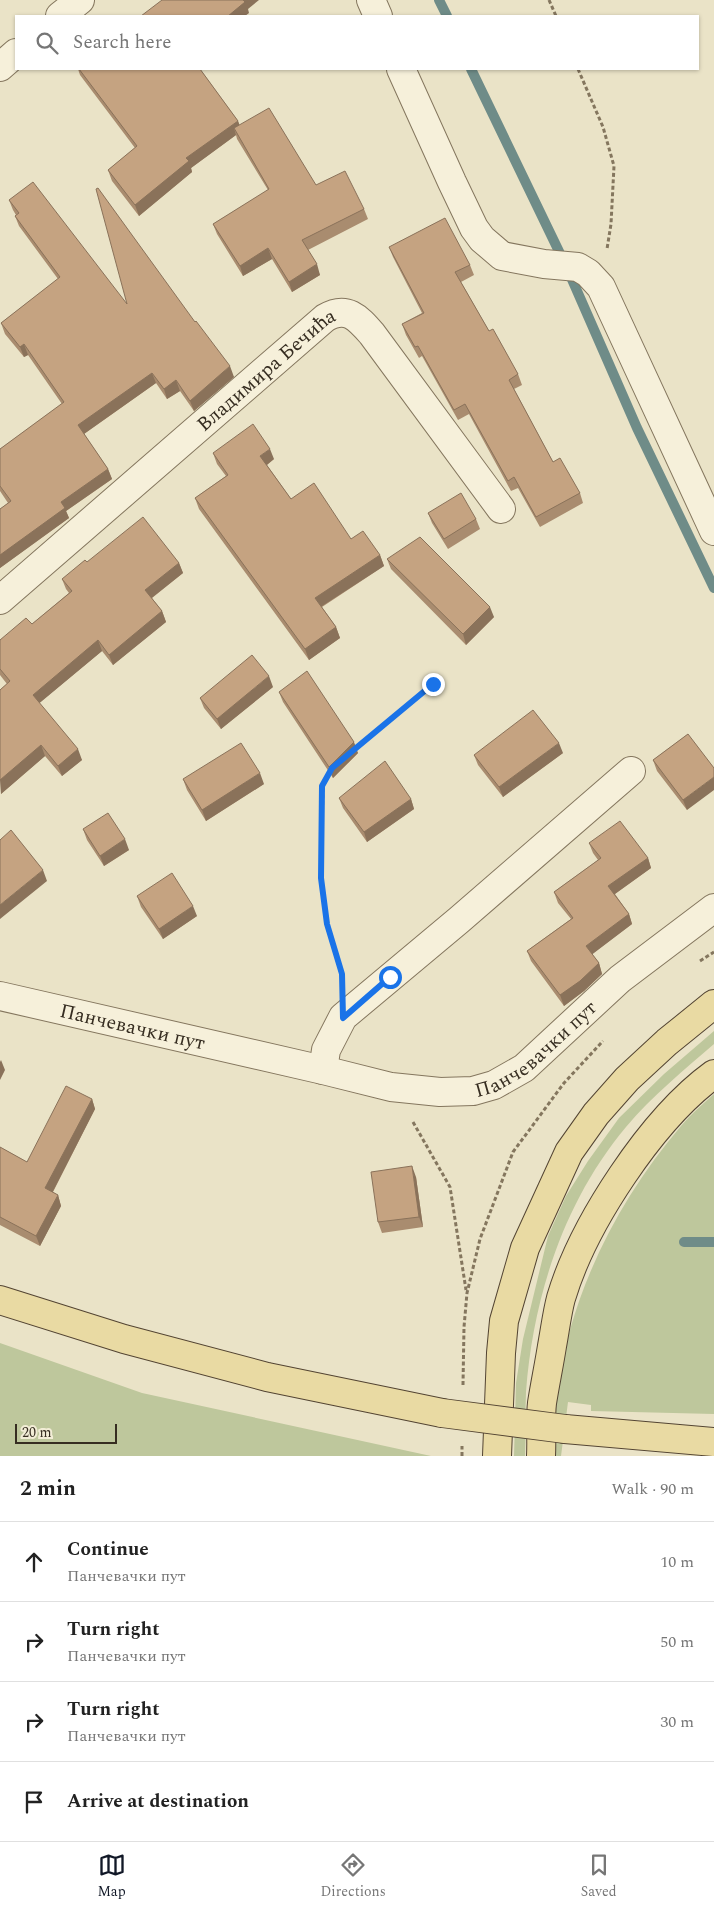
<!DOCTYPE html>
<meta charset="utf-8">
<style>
:root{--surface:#fff;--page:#f6f6f6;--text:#222;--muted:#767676;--line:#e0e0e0;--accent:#111827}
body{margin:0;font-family:Spectral,serif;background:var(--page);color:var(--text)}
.scale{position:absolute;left:15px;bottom:12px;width:102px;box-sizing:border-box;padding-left:5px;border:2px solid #362d21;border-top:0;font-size:14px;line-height:18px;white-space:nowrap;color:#362d21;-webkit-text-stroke:4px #f2edd6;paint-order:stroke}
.stop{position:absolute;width:15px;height:15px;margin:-11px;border:4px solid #1a73e8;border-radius:50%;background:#fff}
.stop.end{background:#1a73e8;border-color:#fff;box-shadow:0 1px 5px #0008}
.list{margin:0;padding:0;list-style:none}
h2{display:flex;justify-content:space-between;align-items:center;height:65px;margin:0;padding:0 20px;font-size:21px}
h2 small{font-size:16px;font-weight:400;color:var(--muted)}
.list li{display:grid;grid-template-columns:32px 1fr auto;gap:15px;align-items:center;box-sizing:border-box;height:80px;padding:0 20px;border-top:1px solid var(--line)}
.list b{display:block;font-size:19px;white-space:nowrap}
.list p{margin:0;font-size:16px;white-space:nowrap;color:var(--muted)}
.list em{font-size:16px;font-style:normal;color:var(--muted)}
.icon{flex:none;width:28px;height:28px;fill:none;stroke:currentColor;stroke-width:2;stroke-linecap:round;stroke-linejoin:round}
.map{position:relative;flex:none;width:714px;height:1456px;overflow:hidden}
.search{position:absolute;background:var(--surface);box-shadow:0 1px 4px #0004;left:15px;right:15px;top:15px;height:55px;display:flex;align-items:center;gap:12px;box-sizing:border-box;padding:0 18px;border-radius:0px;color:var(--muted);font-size:19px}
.sheet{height:385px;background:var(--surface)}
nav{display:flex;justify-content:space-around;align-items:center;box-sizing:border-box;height:70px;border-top:1px solid var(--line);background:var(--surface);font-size:14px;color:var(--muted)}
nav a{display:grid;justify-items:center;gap:2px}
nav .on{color:var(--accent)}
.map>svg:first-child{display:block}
.green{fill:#bec79c}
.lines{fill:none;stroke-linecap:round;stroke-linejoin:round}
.stream{stroke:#6f8c88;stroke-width:10}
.street-casing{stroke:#84765e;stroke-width:30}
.primary-casing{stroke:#534432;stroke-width:30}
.path{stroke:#84765e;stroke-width:3;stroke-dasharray:4 2.5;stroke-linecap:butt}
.street{stroke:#f6f0da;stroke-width:28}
.primary{stroke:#e9daa3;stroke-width:28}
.primary-bridge-casing{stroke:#534432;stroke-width:30;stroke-linecap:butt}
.primary-bridge{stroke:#e9daa3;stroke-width:28}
.wall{fill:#a98c6f}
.shaded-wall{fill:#8a725a}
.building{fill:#c5a381;stroke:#8a725a}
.route{stroke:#1a73e8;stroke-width:6}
.labels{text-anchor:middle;stroke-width:4;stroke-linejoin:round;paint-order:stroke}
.street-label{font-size:20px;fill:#362d21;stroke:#f2edd6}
</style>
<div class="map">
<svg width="714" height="1456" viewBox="0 0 714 1456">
<rect width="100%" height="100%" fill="#eae3c7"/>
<!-- green -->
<path class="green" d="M714,1031v13c-30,26 -62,52 -88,83 -62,74 -93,170 -100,265 -1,21 0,43 -1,64h-11l2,-73 7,-44 25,-103 18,-40 22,-35 31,-43 45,-44z
M714,1094v320l-123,-3v-6l-23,-3 -7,54h-8c1,-21 1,-44 4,-65 14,-98 60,-190 124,-265 10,-12 22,-22 33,-32z
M0,1343l142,50 289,63h-431z"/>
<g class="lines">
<!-- stream -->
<path class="stream" d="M439,0l8,16
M471,69l96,199 70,160 77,160
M684,1242h30"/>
<defs>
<g id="street">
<path d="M371,0l7,16"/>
<path d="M60,16l20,-16"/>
<path d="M0,67l16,-14"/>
<path d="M401,69l51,113 22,46 8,11 20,17 42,8 34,3 10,6 13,14 113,244"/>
<path id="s1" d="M0,600l325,-282c22,-13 33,0 47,16l129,175"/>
<path id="s2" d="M0,996l323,74 68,17 49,5 33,-1 21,-6 30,-17 96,-89 94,-71"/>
<path d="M323,1070l3,-20 17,-33 116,-97 172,-149"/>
</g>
<path id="primary" d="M0,1300l124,39 143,38 175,36
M565,1429l149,13
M497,1456l4,-103 3,-32 21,-73 44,-96 27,-38 31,-35 40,-37 47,-38
M541,1456c1,-18 -1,-36 1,-53 3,-19 7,-38 10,-57 3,-16 5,-33 9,-48 22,-74 91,-179 153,-224"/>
</defs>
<!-- street casing -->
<use href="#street" class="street-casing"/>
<!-- primary casing -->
<use href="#primary" class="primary-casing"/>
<!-- path -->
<path class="path" d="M549,0l7,16
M578,69l25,58 11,39 -3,58 -4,25
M354,750l79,-66
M330,770l-7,16 -2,92 6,46 15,53
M700,961l14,-9
M413,1122l37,65 16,103
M463,1385l1,-58 3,-34 13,-54 33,-87 51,-69 39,-42
M462,1456v-10"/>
<!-- street -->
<use href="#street" class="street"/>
<!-- primary -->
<use href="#primary" class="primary"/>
<defs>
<path id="primary-bridge" d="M442,1413l123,16"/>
</defs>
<!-- primary-bridge casing -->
<use href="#primary-bridge" class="primary-bridge-casing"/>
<!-- primary-bridge -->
<use href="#primary-bridge" class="primary-bridge"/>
</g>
<!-- wall -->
<path class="wall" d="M78,69h122l38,52 1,4 77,60 48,24 4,10 -60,31 12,25 -28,17 -20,-33 -29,17 -26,-42 -4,-10 55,-34 -31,-51 -1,-4 -45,33 1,4 -53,44 -27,-35 -4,-11 27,-22 -55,-73z
M9,200l118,104 107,73 -40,34 -14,-20 -13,8 -11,-16 -72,51 24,35 4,10 -46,32 3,7 -69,50v-59l8,-6 -8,-12v-42l62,-45 -34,-49 -4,2 -19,-23 -4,-11 57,-44 -39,-53 -4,-10 1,-1 -3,-5z
M389,247l81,18 4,10 -13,7 28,49 29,43 4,11 -8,4 39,73 27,31 3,10 -43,24 -22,-39 -7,3 -42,-77 -11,6 -36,-64 -3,2 -13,-23 -4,-11 20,-11 -29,-56z
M213,453l61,6 -7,6 24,34 60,40 29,16 4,11 -62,41 14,20 4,11 -31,22 -110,-151 -4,-11 31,-22 -9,-12z
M428,513l48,6 4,10 -32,20 -16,-26z
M387,559l107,58 -28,28 -75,-76z
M87,562l92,1 4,10 -31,25 10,13 4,11 -53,43 -11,-14 -63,52 43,57 -20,16 -17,-20 -44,38 -1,-104 7,-6 -7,-9v-35l32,-16 37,-31 -3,-4 -4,-10z
M273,687l-52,42 -17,-21 -4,-10z
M279,692l79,61 -25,25 -50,-76z
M688,734l-1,76 -30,-39 -4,-11z
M563,753l-60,44 -25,-32 -4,-10z
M183,779l81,5 -58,37 -19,-31z
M339,798l72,1 3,10 -47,33 -24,-34z
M83,829l46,21 -25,16 -17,-26z
M589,843l59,15 3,10 -36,26 14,20 3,10 -40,30 7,9 3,11 -18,17 -20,15 -33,-45 -4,-10 44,-32 -13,-16 -4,-11 44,-32 -5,-7z
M137,896l60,20 -34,23 -22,-32z
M92,1099l3,10 -42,83 5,3 3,11 -21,40 -40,-21v-78l27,15z
M416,1177l7,50 -41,6 -4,-11z"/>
<!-- shaded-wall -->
<path class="shaded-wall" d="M243,0h16l-11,9 1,4 -4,3h-17z
M238,121l4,10 -8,-3 2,7 -45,33 1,4 -53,44 -4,-11 51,-47z
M268,248l4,11 -29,17 -3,-10z
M317,264l3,11 -28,17 -3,-10z
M24,344l4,11 -4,2 -4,-10z
M230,366l4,11 -40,34 -4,-10z
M152,373l4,10 -75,53 -3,-11z
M176,380l4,11 -13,8 -3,-10z
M270,449l4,10 -10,8 -4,-11z
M108,469l4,10 -46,32 3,7 -69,50v-13l61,-53z
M380,555l4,11 -65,42 -4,-10z
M179,563l4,10 -34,27 -4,-10z
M490,607l4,10 -28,28 -3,-11z
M162,611l4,11 -53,43 -4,-10z
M336,627l4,11 -31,22 -4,-11z
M98,640l4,11 -66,55 -3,-11z
M269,676l4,11 -52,42 -4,-10z
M354,742l4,11 -25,25 -4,-11z
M559,743l4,10 -60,44 -4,-10z
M41,745l4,11 -44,38 -1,-14z
M78,749l4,11 -20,16 -4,-10z
M260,773l4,11 -58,37 -4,-11z
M714,777v13l-27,20 -4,-10z
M411,799l3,10 -47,33 -3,-10z
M125,839l4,11 -25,16 -4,-10z
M648,858l3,10 -39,28 -4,-10z
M43,870l4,11 -47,38v-14z
M193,906l4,10 -34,23 -4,-10z
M629,914l3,10 -42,32 -4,-10z
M599,963l3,11 -18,17 -20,15 -4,-11z
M1,1060l4,10 -5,10v-18z
M92,1099l3,10 -46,90 -4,-11z
M412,1166l4,11 7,50 -4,-10z
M58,1195l3,11 -21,40 -4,-10z"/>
<!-- building -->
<path class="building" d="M162,0h81l2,2 -17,14h-87z
M79,69h121l38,52 -52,37 3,3 -54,44 -27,-35 29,-24z
M269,108l47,77 29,-14 19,38 -62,31 15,24 -28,18 -21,-34 -28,18 -27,-42 56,-35 -35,-61z
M33,182l94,122 -31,-115 2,-1 97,134 1,-1 34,45 -40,35 -14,-21 -12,9 -12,-16 -74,52 30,44 -47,33 4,6 -65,47v-46l11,-8 -11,-15v-37l64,-47 -40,-58 -4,3 -19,-24 59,-46 -45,-61 4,-3 -10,-13z
M445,218l25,47 -15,7 34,59 4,-2 25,45 -9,6 44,82 7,-4 20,35 -44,24 -22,-40 -6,4 -43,-77 -11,6 -36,-64 -3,1 -13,-23 22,-11 -35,-66z
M253,424l17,25 -10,7 31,43 23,-16 37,56 12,-8 17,24 -65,43 21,29 -31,22 -110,-151 33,-23 -15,-22z
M461,493l15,26 -32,20 -16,-26z
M143,517l36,46 -34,27 17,21 -53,44 -11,-15 -65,55 45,54 -20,17 -17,-21 -41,35v-90l10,-9 -10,-12v-29l26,-22 6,6 40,-33 -10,-12 23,-19 2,2z
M420,537l70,70 -27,27 -76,-75z
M252,655l17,21 -52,43 -17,-21z
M307,671l47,71 -25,25 -50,-75z
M533,710l26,33 -60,44 -25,-32z
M688,734l26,34v9l-31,23 -30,-40z
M241,743l19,30 -58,37 -19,-31z
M385,761l26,38 -47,33 -25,-34z
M108,813l17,26 -25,17 -17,-27z
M620,821l28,37 -40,28 21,28 -43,32 13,17 -19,18 -20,14 -33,-44 46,-33 -19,-26 47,-34 -12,-15z
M11,830l32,40 -43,35v-65z
M172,873l21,33 -34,23 -22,-33z
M66,1086l26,13 -47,89 13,7 -22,41 -36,-19v-70l27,15z
M412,1166l7,51 -41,5 -7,-50z"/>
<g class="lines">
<!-- route -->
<path class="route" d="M390,977l-47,41 -1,-44 -15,-50 -6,-46 1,-92 10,-18 101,-84"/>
</g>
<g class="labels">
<!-- street labels -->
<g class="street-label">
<text dy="7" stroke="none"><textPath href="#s1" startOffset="352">Владимира Бечића</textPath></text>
<text dy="7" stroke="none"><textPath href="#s2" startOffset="136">Панчевачки пут</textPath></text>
<text dy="7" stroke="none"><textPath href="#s2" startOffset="560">Панчевачки пут</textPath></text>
</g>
</g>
</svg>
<div class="scale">20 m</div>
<div class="stop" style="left:390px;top:977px"></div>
<div class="stop end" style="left:433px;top:684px"></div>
<div class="search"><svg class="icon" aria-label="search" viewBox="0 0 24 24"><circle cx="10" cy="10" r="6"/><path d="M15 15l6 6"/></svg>Search here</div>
</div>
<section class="sheet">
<h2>2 min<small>Walk · 90 m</small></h2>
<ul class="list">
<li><svg class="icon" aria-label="ahead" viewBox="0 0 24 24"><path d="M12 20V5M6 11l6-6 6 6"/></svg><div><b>Continue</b><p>Панчевачки пут</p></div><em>10 m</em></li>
<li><svg class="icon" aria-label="right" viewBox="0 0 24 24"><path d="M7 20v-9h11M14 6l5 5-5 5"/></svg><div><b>Turn right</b><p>Панчевачки пут</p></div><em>50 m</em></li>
<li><svg class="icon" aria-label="right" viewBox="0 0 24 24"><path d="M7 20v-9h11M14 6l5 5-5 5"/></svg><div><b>Turn right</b><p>Панчевачки пут</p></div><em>30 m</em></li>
<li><svg class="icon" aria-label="arrive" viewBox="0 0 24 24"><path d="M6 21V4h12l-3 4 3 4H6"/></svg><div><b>Arrive at destination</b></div></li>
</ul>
</section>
<nav>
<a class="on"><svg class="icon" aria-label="map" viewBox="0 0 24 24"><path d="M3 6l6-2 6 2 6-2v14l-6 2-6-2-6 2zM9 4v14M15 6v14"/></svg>Map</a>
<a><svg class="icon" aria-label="directions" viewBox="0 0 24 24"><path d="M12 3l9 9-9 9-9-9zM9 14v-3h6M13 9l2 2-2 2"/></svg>Directions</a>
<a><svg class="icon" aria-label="saved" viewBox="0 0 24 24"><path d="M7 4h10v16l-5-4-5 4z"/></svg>Saved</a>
</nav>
